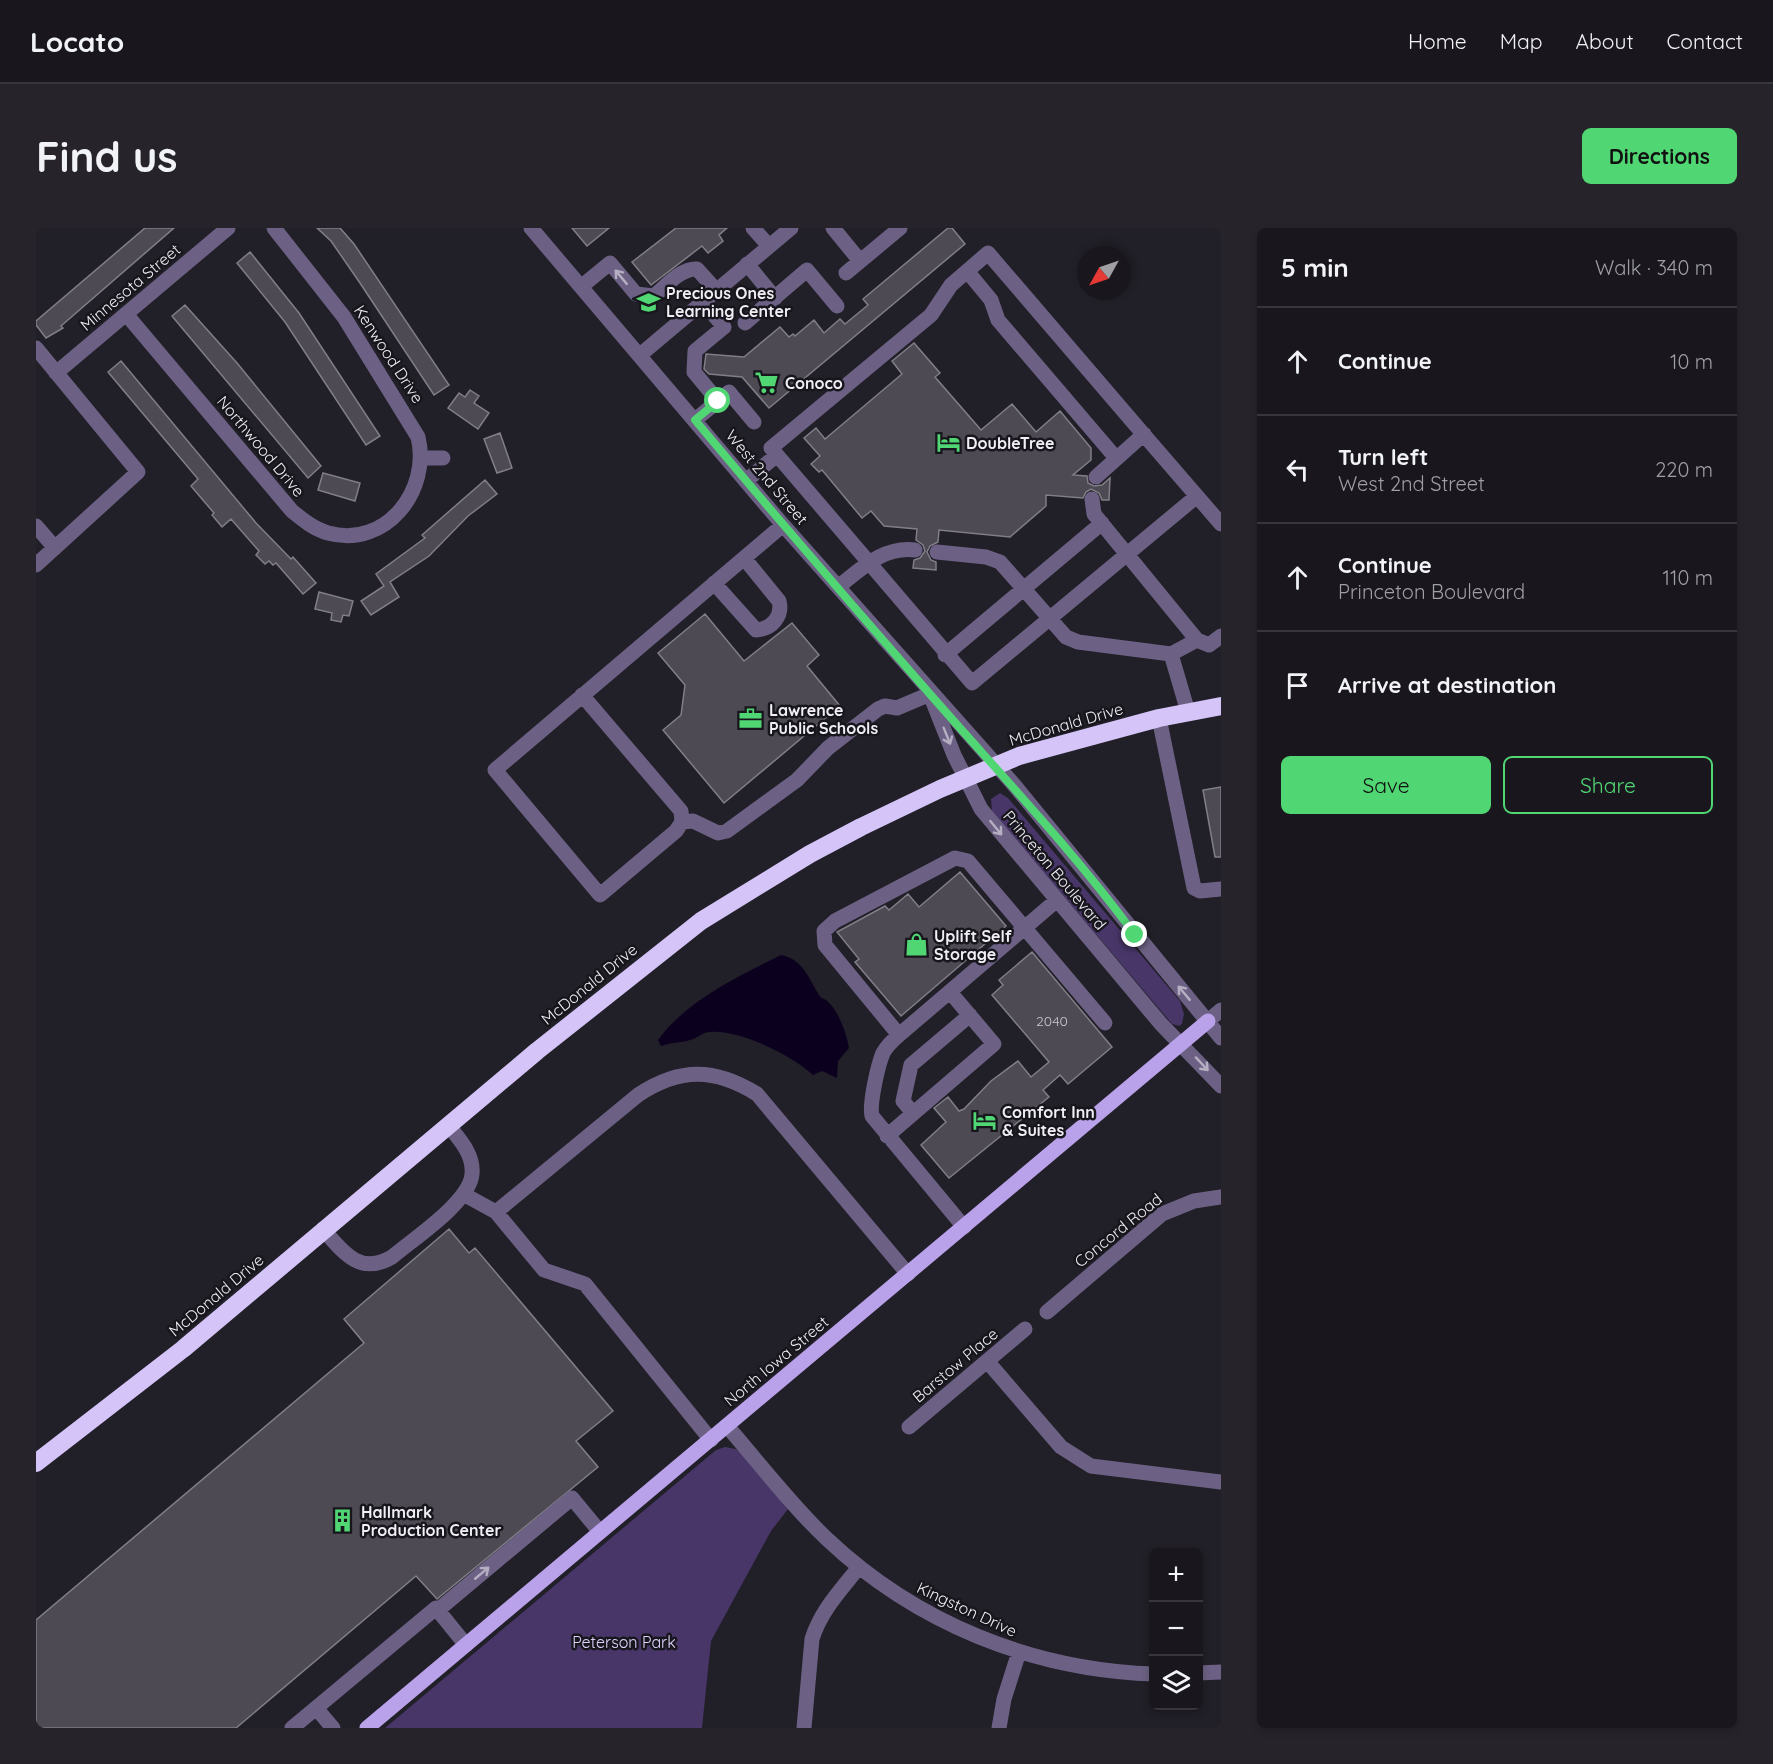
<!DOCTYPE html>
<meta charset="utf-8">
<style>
:root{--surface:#19171d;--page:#26242a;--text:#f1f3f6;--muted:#9f9fa4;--line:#37363b;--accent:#51d674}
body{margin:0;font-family:Quicksand,sans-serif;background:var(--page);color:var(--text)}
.controls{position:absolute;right:18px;bottom:18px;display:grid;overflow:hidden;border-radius:9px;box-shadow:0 3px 9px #0003}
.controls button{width:54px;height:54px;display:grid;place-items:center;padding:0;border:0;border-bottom:2px solid var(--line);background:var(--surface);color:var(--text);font:30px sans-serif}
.compass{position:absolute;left:1041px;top:18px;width:54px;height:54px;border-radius:50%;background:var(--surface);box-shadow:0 3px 9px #0003;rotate:230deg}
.stop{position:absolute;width:18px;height:18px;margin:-14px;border:4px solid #51d674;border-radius:50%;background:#fff}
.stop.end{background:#51d674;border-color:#fff;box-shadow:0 2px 6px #0008}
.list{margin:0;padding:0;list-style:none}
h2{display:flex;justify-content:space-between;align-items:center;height:78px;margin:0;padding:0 24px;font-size:26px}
h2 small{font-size:20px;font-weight:400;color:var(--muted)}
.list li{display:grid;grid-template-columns:39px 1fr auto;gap:18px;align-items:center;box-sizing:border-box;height:108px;padding:0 24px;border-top:2px solid var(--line)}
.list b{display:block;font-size:22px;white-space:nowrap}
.list p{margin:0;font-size:20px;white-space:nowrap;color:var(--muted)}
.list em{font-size:20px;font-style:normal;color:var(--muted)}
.actions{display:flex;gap:12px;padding:18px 24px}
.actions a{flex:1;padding:14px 0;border:2px solid var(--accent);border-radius:9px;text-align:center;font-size:21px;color:var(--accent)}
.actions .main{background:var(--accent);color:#111}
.icon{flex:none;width:33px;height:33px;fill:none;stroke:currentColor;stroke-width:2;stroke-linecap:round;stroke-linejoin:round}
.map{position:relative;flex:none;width:1185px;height:1500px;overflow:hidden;border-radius:9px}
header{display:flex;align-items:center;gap:36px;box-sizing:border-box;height:84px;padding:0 30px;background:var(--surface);border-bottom:2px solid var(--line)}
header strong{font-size:28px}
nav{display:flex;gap:33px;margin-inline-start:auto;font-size:21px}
.intro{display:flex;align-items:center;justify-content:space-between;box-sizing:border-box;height:144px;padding:0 36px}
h1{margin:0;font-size:42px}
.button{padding:15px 27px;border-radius:9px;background:var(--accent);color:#111;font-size:21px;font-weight:700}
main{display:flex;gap:36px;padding:0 36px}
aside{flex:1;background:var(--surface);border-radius:9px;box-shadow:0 3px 9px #0003}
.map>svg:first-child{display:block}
.green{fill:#483669}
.water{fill:#0c001f}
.building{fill:#4d4a53;stroke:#817e88;stroke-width:1.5}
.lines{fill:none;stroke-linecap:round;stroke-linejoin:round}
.minor{stroke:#6c6184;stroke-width:15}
.major{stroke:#baa2ea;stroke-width:15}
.highway{stroke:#d4c4f8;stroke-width:18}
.oneway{stroke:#b5afc2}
.route{stroke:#51d674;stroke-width:8}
.labels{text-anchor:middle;stroke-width:5;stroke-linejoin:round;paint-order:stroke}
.number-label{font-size:14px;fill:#c8c6cc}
.street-label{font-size:16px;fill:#f1eff5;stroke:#18161d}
.poi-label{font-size:16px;font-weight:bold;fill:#f1eff5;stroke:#18161d;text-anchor:start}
.park-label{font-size:16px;fill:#e0d3ff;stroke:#18161d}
</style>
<header>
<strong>Locato</strong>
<nav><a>Home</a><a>Map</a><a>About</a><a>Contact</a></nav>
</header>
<div class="intro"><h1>Find us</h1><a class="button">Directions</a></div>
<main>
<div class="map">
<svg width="1185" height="1500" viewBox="0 0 1185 1500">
<rect width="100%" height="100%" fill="#211f27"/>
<!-- green -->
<path class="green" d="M964,565l8,5 172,203 4,13 -2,10 -3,2 -7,-2 -180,-213 -1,-12z
M689,1219l11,2 6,5 46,55 -17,22 -60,110 -9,87h-317l331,-278z"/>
<!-- water -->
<path class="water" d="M745,727c22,4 28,24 38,40 3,5 3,2 7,5 13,11 20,32 23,48l-11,13 -1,17 -15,-7 -9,4c-20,-19 -74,-46 -103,-43 -7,0 -11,5 -17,7 -10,4 -21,3 -32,7l-3,-6c28,-39 81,-64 123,-85z"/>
<!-- building -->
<path class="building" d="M109,0h29l-113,98 2,2 -17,10 -10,-13v-4z
M281,0h23l14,16 95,141 -15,10 -74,-112 -29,-42z
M536,0h37l-22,18z
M640,0h51l-8,7 4,6 -15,12 -6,-7 -51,39 -19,-23z
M912,0h4l13,16 -196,164 -27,-31 -33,-3 -5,-5 2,-15 38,3 36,-30 9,10 4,-3 2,2 19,-16 10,13 16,-14 5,5 23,-19 -5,-6z
M214,24l49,61 81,123 -14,9 -81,-123 -48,-59z
M149,77l52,58 84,103 -13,12 -136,-162z
M878,115l26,30 -5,4 46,53 31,-26 24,28 24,-21 31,37v12l-18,15 14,1 1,7 6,3 8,-1 8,-7 -1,22h-7l-3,-7 -8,-4 -5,3 -3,6 -37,-3v11l-36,31 -71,-7 -1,12 -8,4 -3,6 4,8 5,2v8l-23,-2 1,-8 6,-2 5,-7 -2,-6 -7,-5 1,-11 -33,-3 -13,-15 -9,7 -40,-48 -3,2 -8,-8 9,-8 -16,-18 12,-10 9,11 77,-65 -10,-13z
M85,133l135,162 35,36 2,-2 23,26 -13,11 -27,-31 -3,2 -4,-4 -4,3 -9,-9 3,-4 -28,-32 -9,8 -10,-12 2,-2 -23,-27 7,-7 -90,-107z
M434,162l9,6 -5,7 15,10 -11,16 -30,-21 11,-15 6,4z
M464,205l12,35 -15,5 -13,-34z
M287,245l37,10 -5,18 -37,-11z
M449,252l12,14 -29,22 -39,40 -39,26 9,15 -28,18 -10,-14 23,-15 -8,-12 49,-36 -3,-3z
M283,364l34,9 -4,15 -6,-1 -2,7 -10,-2 1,-7 -17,-4z
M669,386l39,47 48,-38 27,32 -12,11 33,40 -116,97 -61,-73 18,-15 4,-30 -27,-32z
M1185,559v70h-6l-12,-67z
M924,644l46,54 -105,90 -46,-54 4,-3 -22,-27 48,-26 4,4 19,-16 11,13z
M996,724l80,95 -44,37 -8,-9 -17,15 6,7 -100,81 -28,-33 25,-23 -12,-14 14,-11 11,14 5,-2 27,-28 27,-20 13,16 18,-15 -57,-67 11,-10 -4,-5z
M413,1001l20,24 6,-5 138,163 -37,30 22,26 -161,132 -21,-23 -180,152h-200v-108l328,-277 -20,-24z"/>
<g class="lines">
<!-- minor -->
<path class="minor" d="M495,0l252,297 232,261 206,252
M717,0l16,18
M797,0l27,33
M711,36l28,34
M931,43l24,29 7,20 118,138
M810,45l54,-45
M546,58l28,-23 26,31 18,2c12,-10 27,-28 43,-27l19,21
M667,74l21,25 -29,24 -1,21 24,29
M90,86l166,197c11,9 22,18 36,22 58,16 103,-43 90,-96l-74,-120 -70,-89
M709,95l62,-53 30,36
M0,120l102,124 -102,93
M604,127l151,-127
M20,145l172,-145
M659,192l34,-28 25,30
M386,230h21
M1060,249l48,-43
M710,253l31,-26
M1161,268l-225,187 -201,-235 160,-133 20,-30 37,-32c78,91 155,181 233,271
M1056,271l2,15 103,126
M0,298l19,22
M901,324l49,5 14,5 66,75 12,5 93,12 17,58
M678,355l42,47c16,-1 27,-14 23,-29l-35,-43
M802,359c23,-18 45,-41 77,-37
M1135,426l26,-14 12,5 12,-9
M909,427l157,-132
M546,467l99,116 1,11 -6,9 -76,64 -105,-125 288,-245
M897,474l21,53 27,54 180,215 60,62
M1123,490l35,170 6,3 21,-2
M646,594l11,-1 25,12 9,-2 70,-51 31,-32 50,-39 7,-3 12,2 33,-14
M1172,793l13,-11
M863,807l-74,-90 -1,-14 11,-10 120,-63 13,3 137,162
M877,885l-10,-12 8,-36 59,-50
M851,908l107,-92 -44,-52
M429,967l31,17 48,58 41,14 126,156
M460,984l142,-117c42,-28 77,-27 119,-1l151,180
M928,999l-92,-111c-3,-12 6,-51 11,-63 4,-7 10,-13 16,-18l158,-135
M287,1001c20,23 37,47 69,28 21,-18 78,-55 80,-83 2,-20 -13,-35 -24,-49
M1011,1084l115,-98 32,-13 27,-4
M951,1133l74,86 30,19 130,16
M691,1198c33,38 64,79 100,113 89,84 205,131 327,135
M873,1199l116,-98
M402,1382l134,-112 28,34
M1162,1445l23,-1
M280,1480l17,20
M256,1500l144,-120 30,37
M768,1500l8,-89c9,-29 29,-49 47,-72
M963,1500l5,-29 15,-47"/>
<!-- major -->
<path class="major" d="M331,1500l841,-707"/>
<!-- highway -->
<path class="highway" d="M0,1235l147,-114 354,-298 164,-130 109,-67 51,-27 79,-38 79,-33 140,-38 62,-12"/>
</g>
<!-- one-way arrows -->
<defs><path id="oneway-shaft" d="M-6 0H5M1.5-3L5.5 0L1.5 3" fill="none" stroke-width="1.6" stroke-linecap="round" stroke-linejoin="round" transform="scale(1.5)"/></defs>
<g class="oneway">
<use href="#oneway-shaft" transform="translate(585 49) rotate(-130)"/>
<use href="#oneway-shaft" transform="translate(911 508) rotate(68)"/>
<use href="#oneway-shaft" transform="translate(960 600) rotate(51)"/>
<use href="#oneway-shaft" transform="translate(1148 765) rotate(-130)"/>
<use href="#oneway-shaft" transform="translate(1166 836) rotate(47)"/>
<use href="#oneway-shaft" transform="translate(446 1345) rotate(-40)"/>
</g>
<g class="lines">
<!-- route -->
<path class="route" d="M682,173l-23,19c77,92 155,183 234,273 70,80 143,156 206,242"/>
</g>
<!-- icons -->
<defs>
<symbol id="school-bare" viewBox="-9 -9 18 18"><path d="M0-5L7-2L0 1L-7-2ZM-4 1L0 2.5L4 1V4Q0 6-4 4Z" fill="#51d674" stroke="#18161d" stroke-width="2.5" paint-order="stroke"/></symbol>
<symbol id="supermarket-bare" viewBox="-9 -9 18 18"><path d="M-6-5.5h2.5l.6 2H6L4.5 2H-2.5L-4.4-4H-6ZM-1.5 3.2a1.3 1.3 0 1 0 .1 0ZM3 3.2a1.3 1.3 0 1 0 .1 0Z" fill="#51d674" stroke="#18161d" stroke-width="2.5" paint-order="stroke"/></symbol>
<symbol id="hotel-bare" viewBox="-9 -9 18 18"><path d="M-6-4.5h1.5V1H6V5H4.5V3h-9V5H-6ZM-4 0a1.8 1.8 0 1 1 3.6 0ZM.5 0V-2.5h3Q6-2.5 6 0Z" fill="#51d674" stroke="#18161d" stroke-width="2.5" paint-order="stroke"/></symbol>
<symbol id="office-bare" viewBox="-9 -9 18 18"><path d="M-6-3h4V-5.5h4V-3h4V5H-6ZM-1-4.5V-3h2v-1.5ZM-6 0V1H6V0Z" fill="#51d674" stroke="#18161d" stroke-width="2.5" paint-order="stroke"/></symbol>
<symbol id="shop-bare" viewBox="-9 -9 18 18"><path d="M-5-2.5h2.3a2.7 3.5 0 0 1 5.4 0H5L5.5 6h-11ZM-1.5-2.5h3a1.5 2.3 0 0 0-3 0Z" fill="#51d674" stroke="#18161d" stroke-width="2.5" paint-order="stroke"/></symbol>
<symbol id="building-bare" viewBox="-9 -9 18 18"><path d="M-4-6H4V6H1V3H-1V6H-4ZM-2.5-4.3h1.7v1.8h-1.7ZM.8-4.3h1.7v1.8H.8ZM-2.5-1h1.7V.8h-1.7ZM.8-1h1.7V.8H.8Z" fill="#51d674" stroke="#18161d" stroke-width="2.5" paint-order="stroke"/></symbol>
</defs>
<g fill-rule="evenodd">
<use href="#school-bare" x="596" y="58" width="33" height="33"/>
<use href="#supermarket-bare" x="714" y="138" width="33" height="33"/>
<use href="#hotel-bare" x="896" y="198" width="33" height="33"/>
<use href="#office-bare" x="698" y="474" width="33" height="33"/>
<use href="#shop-bare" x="864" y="700" width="33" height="33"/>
<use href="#hotel-bare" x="932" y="876" width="33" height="33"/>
<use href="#building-bare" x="290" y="1276" width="33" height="33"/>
</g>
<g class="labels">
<!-- number labels -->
<g class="number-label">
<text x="1016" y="798">2040</text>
</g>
<!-- street labels -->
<g class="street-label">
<text transform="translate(94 59) rotate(-40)" y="6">Minnesota Street</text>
<text transform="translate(353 126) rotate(57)" y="6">Kenwood Drive</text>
<text transform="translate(225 218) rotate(50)" y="6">Northwood Drive</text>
<text transform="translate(731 249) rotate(50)" y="6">West 2nd Street</text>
<text transform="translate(1030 496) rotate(-16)" y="6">McDonald Drive</text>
<text transform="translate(1019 642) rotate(50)" y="6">Princeton Boulevard</text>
<text transform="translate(553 756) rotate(-39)" y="6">McDonald Drive</text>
<text transform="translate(1082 1002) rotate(-39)" y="6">Concord Road</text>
<text transform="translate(180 1067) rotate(-40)" y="6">McDonald Drive</text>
<text transform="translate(740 1133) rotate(-40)" y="6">North Iowa Street</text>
<text transform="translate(919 1137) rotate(-40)" y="6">Barstow Place</text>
<text transform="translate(931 1381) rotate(25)" y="6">Kingston Drive</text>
</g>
<!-- poi labels -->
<g class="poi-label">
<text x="630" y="71">Precious Ones<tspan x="630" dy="18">Learning Center</tspan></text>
<text x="749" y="161">Conoco</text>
<text x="930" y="221">DoubleTree</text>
<text x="733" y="488">Lawrence<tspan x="733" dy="18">Public Schools</tspan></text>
<text x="898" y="714">Uplift Self<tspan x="898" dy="18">Storage</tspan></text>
<text x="966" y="890">Comfort Inn<tspan x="966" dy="18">&amp; Suites</tspan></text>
<text x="325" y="1290">Hallmark<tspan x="325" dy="18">Production Center</tspan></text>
</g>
<!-- park labels -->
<g class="park-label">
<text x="588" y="1420">Peterson Park</text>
</g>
</g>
</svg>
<div class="controls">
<button>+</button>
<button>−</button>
<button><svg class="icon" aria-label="layers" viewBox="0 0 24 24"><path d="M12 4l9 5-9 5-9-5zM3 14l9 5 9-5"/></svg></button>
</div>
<svg class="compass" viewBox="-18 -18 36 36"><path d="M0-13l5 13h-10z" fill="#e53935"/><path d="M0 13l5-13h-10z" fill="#9f9fa4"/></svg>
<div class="stop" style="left:682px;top:173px"></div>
<div class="stop end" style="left:1099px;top:707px"></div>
</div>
<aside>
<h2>5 min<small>Walk · 340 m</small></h2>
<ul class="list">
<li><svg class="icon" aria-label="ahead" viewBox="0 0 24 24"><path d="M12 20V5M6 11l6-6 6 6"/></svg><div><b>Continue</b></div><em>10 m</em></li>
<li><svg class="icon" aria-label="left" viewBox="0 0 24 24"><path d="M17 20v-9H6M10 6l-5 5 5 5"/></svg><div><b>Turn left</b><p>West 2nd Street</p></div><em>220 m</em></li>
<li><svg class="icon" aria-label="ahead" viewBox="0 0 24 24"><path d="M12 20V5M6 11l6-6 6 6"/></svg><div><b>Continue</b><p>Princeton Boulevard</p></div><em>110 m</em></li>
<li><svg class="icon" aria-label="arrive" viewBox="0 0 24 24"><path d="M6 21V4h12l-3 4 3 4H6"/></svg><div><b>Arrive at destination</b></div></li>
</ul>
<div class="actions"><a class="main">Save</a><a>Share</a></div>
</aside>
</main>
